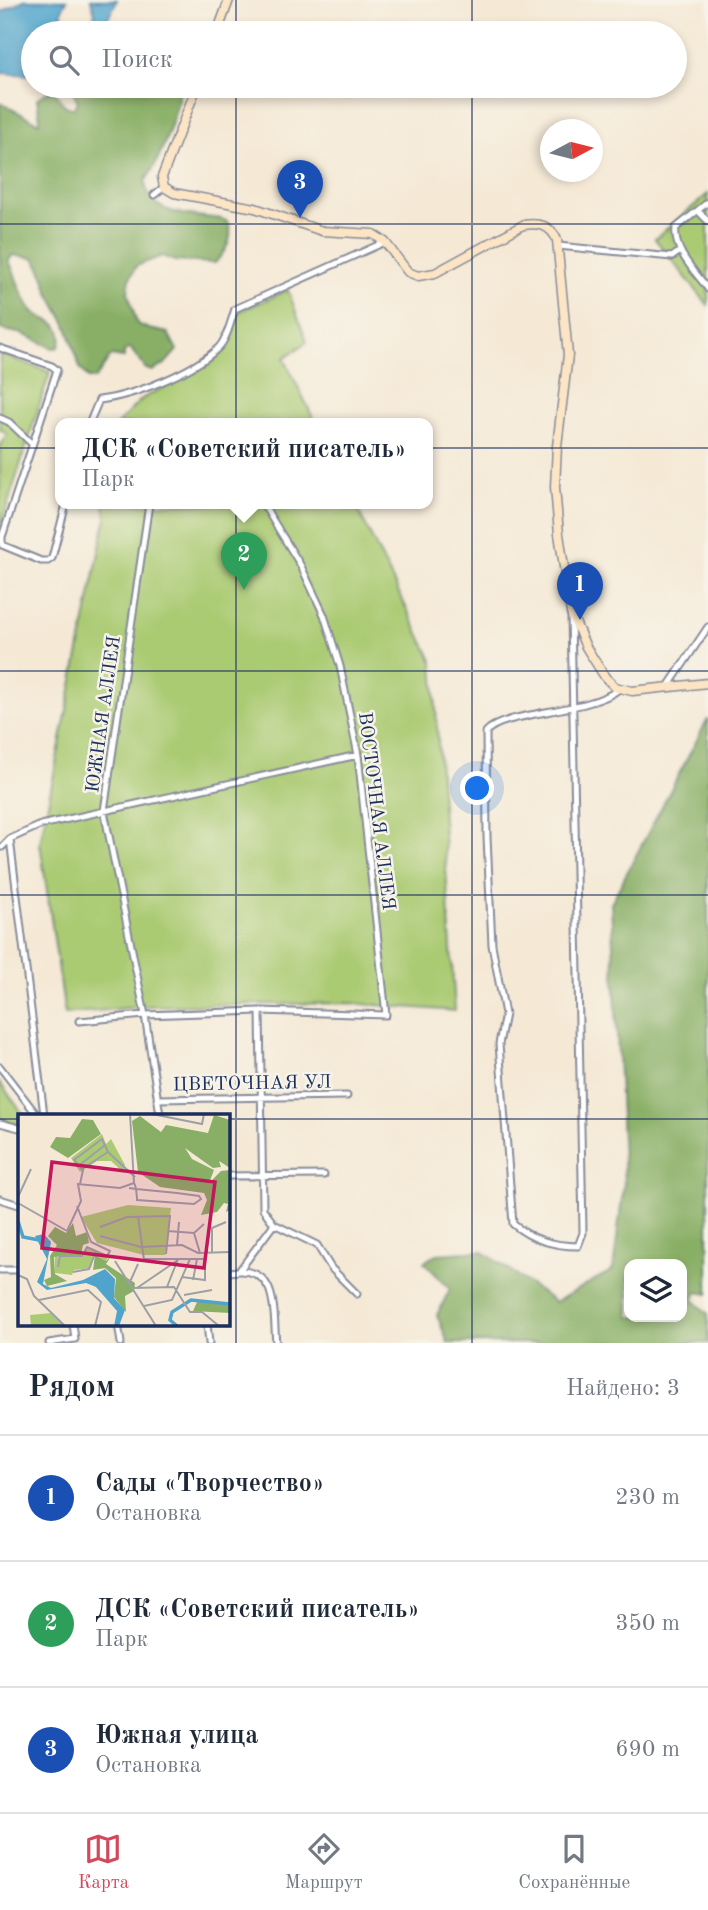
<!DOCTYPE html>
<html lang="ru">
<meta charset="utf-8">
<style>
:root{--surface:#fff;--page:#f2f2f3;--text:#1f2937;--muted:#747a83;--line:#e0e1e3;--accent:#d1495b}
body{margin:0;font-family:"Old Standard TT",serif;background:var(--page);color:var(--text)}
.controls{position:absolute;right:21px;bottom:21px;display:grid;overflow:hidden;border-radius:14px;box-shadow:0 4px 10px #0003}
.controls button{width:63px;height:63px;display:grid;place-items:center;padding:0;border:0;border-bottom:2px solid var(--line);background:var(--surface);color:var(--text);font:35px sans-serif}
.compass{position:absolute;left:540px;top:119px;width:63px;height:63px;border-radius:50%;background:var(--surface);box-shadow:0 4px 10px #0003;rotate:83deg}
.you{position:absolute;left:478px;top:789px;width:24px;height:24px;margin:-18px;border:5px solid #fff;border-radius:50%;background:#1a73e8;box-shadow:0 0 0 10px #1a73e833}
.badge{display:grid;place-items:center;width:46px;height:46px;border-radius:50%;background:var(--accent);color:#fff;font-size:23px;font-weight:700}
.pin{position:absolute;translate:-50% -58px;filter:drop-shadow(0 2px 4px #0008)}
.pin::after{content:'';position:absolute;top:37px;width:24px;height:21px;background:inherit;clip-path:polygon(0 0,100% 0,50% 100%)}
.popup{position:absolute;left:55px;top:418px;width:378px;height:91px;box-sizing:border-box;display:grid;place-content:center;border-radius:14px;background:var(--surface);filter:drop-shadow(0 2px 5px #0005);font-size:23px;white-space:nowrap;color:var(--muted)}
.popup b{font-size:26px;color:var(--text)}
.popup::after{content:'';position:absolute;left:50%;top:100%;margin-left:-14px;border:14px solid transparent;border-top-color:var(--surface)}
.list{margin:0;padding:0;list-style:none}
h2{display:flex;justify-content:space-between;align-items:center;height:91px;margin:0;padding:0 28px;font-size:30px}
h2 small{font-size:23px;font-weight:400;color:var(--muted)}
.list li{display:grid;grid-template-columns:46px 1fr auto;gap:21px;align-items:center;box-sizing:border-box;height:126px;padding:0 28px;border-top:2px solid var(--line)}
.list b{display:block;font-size:26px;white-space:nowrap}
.list p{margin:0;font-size:23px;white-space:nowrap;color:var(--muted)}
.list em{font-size:23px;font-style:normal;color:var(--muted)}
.icon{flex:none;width:38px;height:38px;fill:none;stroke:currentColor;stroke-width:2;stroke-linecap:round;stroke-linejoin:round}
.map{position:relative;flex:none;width:708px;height:1343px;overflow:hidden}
.search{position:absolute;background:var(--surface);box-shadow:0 4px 10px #0003;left:21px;right:21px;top:21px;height:77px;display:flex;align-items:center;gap:18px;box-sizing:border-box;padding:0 24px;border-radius:38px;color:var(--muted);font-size:26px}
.sheet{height:469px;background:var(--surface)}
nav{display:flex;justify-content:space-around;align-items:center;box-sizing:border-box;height:98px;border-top:2px solid var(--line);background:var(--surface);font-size:19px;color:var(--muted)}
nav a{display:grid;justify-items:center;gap:4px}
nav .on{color:var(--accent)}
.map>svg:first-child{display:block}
.green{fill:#abcb73;stroke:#637d68;stroke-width:2}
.forest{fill:#88af65;stroke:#526f62;stroke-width:2;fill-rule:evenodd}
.water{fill:#50a4cc;stroke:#366a95;stroke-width:2}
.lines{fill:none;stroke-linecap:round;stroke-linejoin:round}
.street-casing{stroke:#888c9a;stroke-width:9}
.secondary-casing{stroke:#888c9a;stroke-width:11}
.street{stroke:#fff;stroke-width:5}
.secondary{stroke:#fce5c4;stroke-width:8}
.grid{fill:none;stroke:#1b2f5e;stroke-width:2;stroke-opacity:0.55}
.labels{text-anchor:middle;stroke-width:5;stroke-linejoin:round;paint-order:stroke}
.street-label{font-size:19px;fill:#1b2f5e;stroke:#f7f3e8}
.inset-river{fill:none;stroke:#50a4cc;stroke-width:3.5}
.inset-road{fill:none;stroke:#9e9fa6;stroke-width:2}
.view{fill:#c2185b;fill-opacity:0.15;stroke:#c2185b;stroke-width:3.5}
.inset-edge{fill:none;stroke:#1b2f5e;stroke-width:3.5}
</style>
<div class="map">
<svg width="708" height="1343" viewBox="0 0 708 1343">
<rect width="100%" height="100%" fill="#f7f3e8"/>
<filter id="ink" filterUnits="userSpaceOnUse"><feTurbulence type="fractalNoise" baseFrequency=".0143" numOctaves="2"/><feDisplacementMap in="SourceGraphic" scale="14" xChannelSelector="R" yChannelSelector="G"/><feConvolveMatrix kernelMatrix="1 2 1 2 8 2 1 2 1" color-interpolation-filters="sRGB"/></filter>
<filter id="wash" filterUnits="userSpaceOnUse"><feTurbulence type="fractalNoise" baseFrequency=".00686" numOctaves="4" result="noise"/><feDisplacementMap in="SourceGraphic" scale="28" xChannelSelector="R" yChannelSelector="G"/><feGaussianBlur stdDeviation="1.57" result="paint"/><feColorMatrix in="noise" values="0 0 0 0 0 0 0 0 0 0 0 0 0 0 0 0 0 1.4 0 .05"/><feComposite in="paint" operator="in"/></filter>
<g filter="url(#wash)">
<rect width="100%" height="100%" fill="#f5e9d6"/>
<!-- green -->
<path class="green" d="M708,194v111l-53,-66z
M288,290l19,52 -23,16 32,66h-199l26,-26 43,-22 33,-22 8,-10 11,-32z
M0,354l50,18 -50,156v-81l7,-13 -7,-5z
M104,504h251l78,158 22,349 -106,-8 -200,3 -84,8 -25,-171 66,-325z
M0,1083l24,32h-5v10l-19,-6z"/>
<!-- forest -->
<path class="forest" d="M71,86h109c0,21 -22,79 -35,95 2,36 50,34 76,38l6,2c9,15 -2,31 -12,42l-40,-2 -13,-5 -26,10 -6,12 -2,14 9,32 12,5 19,4 9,17 -13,15 -12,6 -6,-2 -16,-21 -6,4v6l-13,-2 -16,23 -7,-1 -8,-10 -14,-44 -17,-31 -8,-24 -7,-11 -22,-3 -3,6c7,15 12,34 21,47 10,16 39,9 29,39l-6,1 -30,-14 -23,-5v-226l39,20 1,-5 -3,-19 12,-8 6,1c6,8 8,16 19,16l4,-6z
M708,719v575l-11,-2 -4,8 15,14v29h-260l-11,-28 13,-26 -26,-27 13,-8 45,-3 73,51 58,-32 11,-87 -13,-280zM629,1264h53v53h-53z"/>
<!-- water -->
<path class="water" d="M24,0h43l-6,12 4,9 9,7v5h-41v42l-33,-2v-60z
M91,0h26l-16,33h-16l10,-19z"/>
</g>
<g filter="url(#ink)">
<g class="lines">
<defs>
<path id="street" d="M154,195l10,-8
M708,202l-32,26c-3,23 19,43 32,61
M698,211l10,10
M558,246l114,11 8,-6
M0,348l52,18 5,4 -55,167v8l39,16h7l4,-3 14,-54
M0,418l9,4 22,21
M89,424l10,-24c34,-4 95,-28 119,-52 9,-8 13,-28 17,-39l150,-67
M149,504l-45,307 41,204 15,100
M571,616c5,205 9,411 12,617l-5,13c-25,0 -46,-6 -65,-22l-14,-180 6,-30 -13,-69 -5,-108 -1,-105c17,-21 104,-19 133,-43
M667,688l41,-61
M10,839l34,276
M2,847l8,-8 31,-14 317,-70
M260,1011l3,198 11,15
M79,1021l66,-6 115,-4 126,4 -28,-260 -18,-89 -16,-51 -23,-49 -38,-62
M0,1067l37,48
M157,1099l190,-3
M0,1123l19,5
M228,1176l96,-1
M0,1199l19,6
M0,1270h19
M239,1271c40,-1 34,43 37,72
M228,1272l11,-1 35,-47 43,21 14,23 26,26
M118,1324l3,19
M207,1324l2,19
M49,1343l26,-4 -2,-15"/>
<path id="secondary" d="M217,33l12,-33
M197,86l-35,91 2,10 10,6 81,15 67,23 51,3 12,8 23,30 10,4 17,-3 88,-48c15,-2 27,-1 34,15l11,115 -11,91 -2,41 4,47 12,79 15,34 19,30 10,10 17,4 76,-8"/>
</defs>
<!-- street casing -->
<use href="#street" class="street-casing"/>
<!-- secondary casing -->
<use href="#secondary" class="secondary-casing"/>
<!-- street -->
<use href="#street" class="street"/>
<!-- secondary -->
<use href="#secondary" class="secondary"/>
</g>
</g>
<!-- grid -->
<path class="grid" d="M236,0v33M472,0v33M236,86v1257M472,86v1257M0,224h708M0,448h708M0,671h708M0,895h708M0,1119h19M228,1119h480"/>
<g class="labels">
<!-- street labels -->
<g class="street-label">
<text transform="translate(102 714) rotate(-82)" y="7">ЮЖНАЯ АЛЛЕЯ</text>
<text transform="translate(378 811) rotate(83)" y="7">ВОСТОЧНАЯ АЛЛЕЯ</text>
<text transform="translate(252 1082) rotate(-1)" y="7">ЦВЕТОЧНАЯ УЛ</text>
</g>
</g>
<!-- overview -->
<g transform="translate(18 1114)">
<rect width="212" height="212" fill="#f5e9d6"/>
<path d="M84,20l4,10 5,-5 14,26 -1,8 -13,-12h-14l-17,11 -9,-14zM110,91l43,3 -6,47h-21l-47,-12 -16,-26zM69,133l21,10 -2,4 -12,-7 -3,14 -17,2 -2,5 -17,-2v-16h27zM33,199l13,13h-33l-1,-11z" fill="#abcb73"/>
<path d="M196,1l16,5v48l-11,-7 2,6 -8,1 -28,-20 7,11 22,11 -5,13 12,-12 9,-1v40l-4,2 2,-8 -4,-1 -7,9 -16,3 6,-15 -3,-7 -44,-6 -22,-15 -6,-51 8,-5 21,16 5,-7 42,8zM64,5l11,1 8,14 -33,24 -18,-11 6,-10 14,1zM55,109l3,13 11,-4 2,11 -6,2 -2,10 -27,2 1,17 12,7 -20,5 -3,-6 7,-3 -1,-21 7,-11 -9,-9 7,-9 11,6zM77,141l11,6 5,-5 -5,8 29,19 -1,8 -9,5 1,16 -12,-15 2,-19 -11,-10 -12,2zM180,186l32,5v8l-37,-2z" fill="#88af65"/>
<path d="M26,120l7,8 -8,42 8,4 32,-8 22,-11 10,10 -1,19 11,12 -6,16h-5l3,-15 -21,-24 -10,-4 -39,7 -10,-8 10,-23 -12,-23z" fill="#50a4cc"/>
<path class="inset-river" d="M0,107l5,16 16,3M159,212l-7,-6 2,-8 19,-12 39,4"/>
<path class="inset-road" d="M134,0l50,10 2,-10M90,38l27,25M59,53l28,-22M62,70l3,-14 -9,-10 28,-21 6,13 -26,17M111,74l7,1 41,4 22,3 2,3 -7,5 -57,-4v-2l-1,-9 -1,-4 -1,-2M0,83l13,-28M0,89l49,28M120,102l6,44M82,113l27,-10 43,-1 -4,38M49,117l14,-30 -3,-17 42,4 14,-5 -4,-69M150,117l26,2M82,122l41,11 41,-2 16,8 32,-1M159,131l2,-23M182,139l-6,-20 10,-9M194,139v-25l14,-6M125,145h62v21l-23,-3M97,147l41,65M40,153l2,-11h22l5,-9 20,9 3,-5 -19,-9 -14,-36M55,158l16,-3 7,-18M0,161l9,4 7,17 31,30M175,166l4,-21M111,170l9,-20M149,173l11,-28M115,174l41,-1 16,25h12l17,14M119,174l41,-28M166,181l28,-5M21,186l49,-10 13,12 -6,24M126,192l28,-6 18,-41"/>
<path class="view" d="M34,48l163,20 -11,86 -162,-20z"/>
<rect width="212" height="212" class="inset-edge"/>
</g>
</svg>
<div class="controls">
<button><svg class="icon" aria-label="layers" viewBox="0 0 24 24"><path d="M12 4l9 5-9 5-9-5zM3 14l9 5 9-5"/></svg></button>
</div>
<svg class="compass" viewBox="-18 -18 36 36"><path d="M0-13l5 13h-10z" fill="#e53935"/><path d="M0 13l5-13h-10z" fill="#747a83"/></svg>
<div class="you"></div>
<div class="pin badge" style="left:580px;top:620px;background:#1a4fb4">1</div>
<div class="pin badge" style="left:244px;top:590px;background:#2e9e5b">2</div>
<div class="popup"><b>ДСК «Советский писатель»</b>Парк</div>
<div class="pin badge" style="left:300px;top:218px;background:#1a4fb4">3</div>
<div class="search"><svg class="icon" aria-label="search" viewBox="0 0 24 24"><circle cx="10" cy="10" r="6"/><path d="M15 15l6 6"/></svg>Поиск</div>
</div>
<section class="sheet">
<h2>Рядом<small>Найдено: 3</small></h2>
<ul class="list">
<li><span class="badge" style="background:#1a4fb4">1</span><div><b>Сады «Творчество»</b><p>Остановка</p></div><em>230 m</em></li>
<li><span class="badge" style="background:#2e9e5b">2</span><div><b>ДСК «Советский писатель»</b><p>Парк</p></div><em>350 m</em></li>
<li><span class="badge" style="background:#1a4fb4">3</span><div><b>Южная улица</b><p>Остановка</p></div><em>690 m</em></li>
</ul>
</section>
<nav>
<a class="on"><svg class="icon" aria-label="map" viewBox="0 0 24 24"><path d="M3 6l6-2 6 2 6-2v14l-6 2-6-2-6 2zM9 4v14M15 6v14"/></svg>Карта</a>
<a><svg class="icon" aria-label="directions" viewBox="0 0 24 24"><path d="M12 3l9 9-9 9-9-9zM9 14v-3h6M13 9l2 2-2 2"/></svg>Маршрут</a>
<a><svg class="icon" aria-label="saved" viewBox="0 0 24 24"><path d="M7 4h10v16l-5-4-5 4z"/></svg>Сохранённые</a>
</nav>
